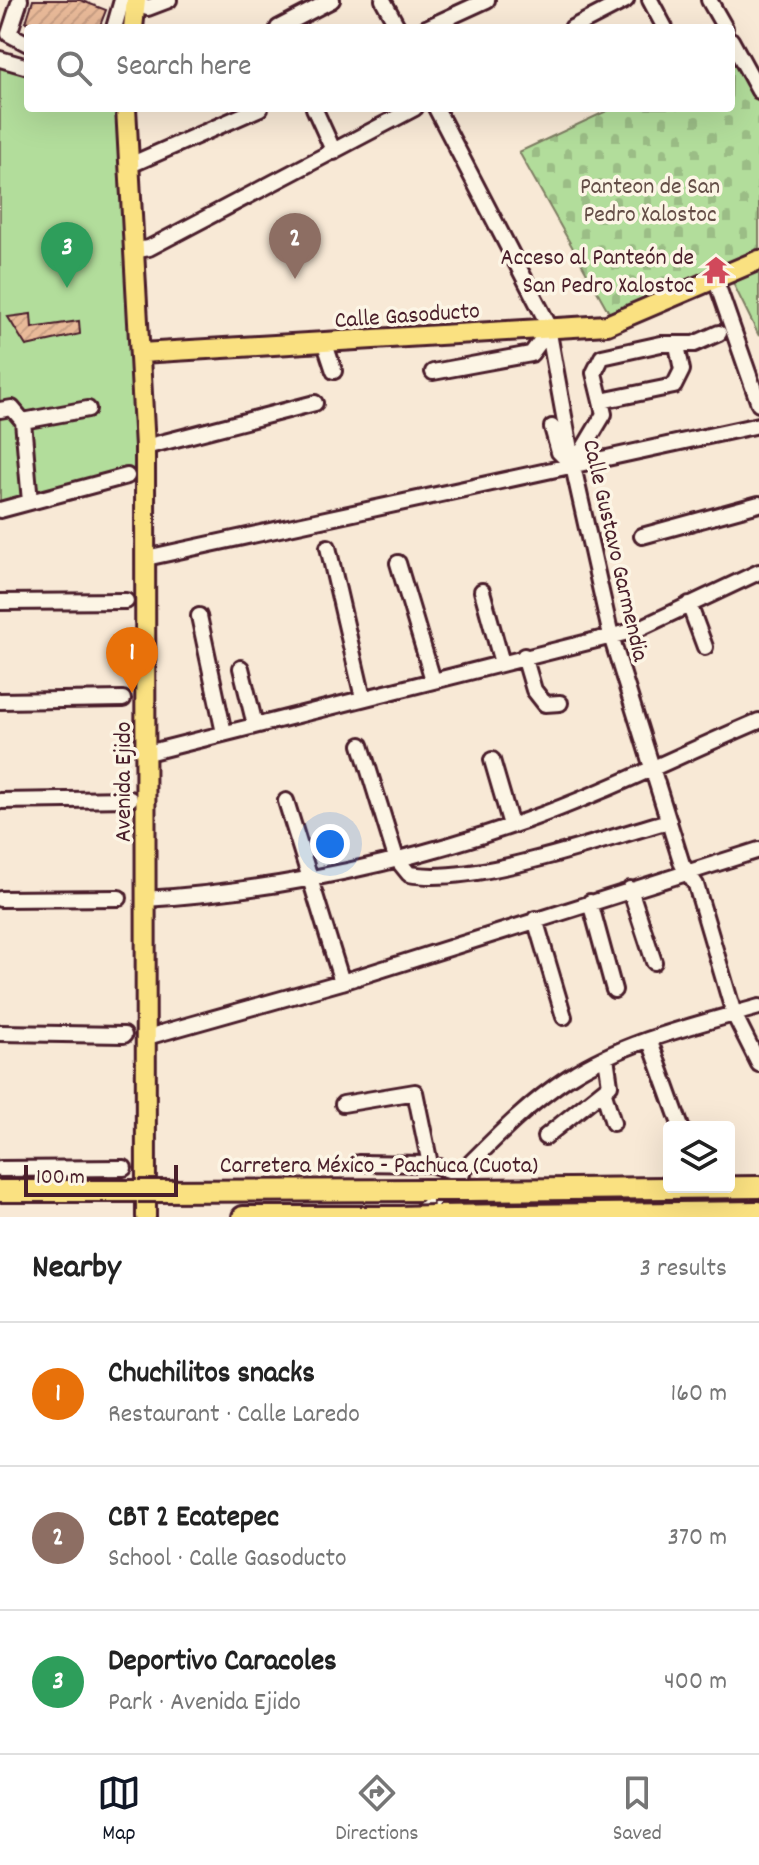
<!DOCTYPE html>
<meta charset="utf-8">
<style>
:root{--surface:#fff;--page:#f6f6f6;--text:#222;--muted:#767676;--line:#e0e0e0;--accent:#111827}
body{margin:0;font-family:Dekko,sans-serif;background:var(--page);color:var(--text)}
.controls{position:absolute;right:24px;bottom:24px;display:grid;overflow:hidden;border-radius:8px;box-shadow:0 8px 32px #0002}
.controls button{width:72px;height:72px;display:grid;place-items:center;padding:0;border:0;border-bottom:2px solid var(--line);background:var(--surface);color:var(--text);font:40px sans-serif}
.scale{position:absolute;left:24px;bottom:20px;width:154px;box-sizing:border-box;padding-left:8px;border:4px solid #4a1f2b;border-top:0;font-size:22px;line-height:28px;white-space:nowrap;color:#4a1f2b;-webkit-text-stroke:6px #fcf5e5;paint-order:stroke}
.you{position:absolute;left:330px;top:844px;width:28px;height:28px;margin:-20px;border:6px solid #fff;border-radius:50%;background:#1a73e8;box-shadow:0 0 0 12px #1a73e833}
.badge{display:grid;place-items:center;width:52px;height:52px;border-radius:50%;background:var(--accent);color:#fff;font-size:26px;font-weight:700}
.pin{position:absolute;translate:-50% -66px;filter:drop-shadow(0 2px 4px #0008)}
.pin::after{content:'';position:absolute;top:42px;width:28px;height:24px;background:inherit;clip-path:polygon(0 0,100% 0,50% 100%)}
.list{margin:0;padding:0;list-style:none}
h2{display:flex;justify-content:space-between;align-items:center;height:104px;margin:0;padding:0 32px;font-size:34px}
h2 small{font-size:26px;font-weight:400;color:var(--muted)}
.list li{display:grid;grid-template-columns:52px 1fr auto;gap:24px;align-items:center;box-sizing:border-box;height:144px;padding:0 32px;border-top:2px solid var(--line)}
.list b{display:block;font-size:30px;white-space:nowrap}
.list p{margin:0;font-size:26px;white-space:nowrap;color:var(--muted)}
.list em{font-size:26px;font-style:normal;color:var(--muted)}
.icon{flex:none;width:44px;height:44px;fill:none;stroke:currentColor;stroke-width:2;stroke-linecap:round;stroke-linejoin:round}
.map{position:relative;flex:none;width:759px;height:1217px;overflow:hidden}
.search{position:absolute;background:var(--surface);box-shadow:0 8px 32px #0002;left:24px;right:24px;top:24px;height:88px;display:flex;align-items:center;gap:20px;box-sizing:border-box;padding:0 28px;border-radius:8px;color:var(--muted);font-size:30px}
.sheet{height:536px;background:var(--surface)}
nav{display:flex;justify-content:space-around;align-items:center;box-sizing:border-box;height:112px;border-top:2px solid var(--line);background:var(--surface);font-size:22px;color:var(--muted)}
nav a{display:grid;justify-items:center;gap:4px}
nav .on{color:var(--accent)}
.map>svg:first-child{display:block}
.green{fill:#b2dd9b;stroke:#7e7e63;stroke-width:2}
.cemetery{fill:url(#cemetery-stones);stroke:#7e7e63;stroke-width:2}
.building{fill:url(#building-hatch);stroke:#4a1f2b;stroke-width:2}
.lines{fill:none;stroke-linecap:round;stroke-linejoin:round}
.minor-casing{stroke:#4a1f2b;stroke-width:20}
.major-casing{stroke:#4a1f2b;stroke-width:24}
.highway-casing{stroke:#4a1f2b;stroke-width:26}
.minor{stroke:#fcf5e5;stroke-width:14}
.major{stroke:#fae181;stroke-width:18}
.highway{stroke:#fae181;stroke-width:20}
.highway-bridge-casing{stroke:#4a1f2b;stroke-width:26;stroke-linecap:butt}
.highway-bridge{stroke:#fae181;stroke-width:20}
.labels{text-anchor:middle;stroke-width:7;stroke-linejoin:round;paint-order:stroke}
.park-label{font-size:24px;fill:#644e47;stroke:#fcf5e5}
.poi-label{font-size:24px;fill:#4a1f2b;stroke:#fcf5e5;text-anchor:end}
.street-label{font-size:24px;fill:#4a1f2b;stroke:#fcf5e5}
</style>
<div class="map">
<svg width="759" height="1217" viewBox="0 0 759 1217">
<defs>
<pattern id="cemetery-stones" width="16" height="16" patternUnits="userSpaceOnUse" patternTransform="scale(2)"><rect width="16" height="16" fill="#b2dd9b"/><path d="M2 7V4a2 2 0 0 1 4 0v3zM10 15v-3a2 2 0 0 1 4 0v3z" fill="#9bbd86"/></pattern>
<pattern id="building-hatch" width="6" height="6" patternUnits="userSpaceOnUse" patternTransform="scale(2)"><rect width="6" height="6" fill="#e9ba99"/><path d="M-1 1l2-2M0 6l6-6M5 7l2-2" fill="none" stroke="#c99f84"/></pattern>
</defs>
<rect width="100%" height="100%" fill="#f8e9d6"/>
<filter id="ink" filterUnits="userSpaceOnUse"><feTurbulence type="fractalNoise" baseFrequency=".0125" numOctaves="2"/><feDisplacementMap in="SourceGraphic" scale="16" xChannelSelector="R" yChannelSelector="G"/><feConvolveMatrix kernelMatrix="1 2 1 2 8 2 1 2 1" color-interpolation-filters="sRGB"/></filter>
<g filter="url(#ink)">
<!-- green -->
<path class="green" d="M0,62l28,8v38h100l13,359 -141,41z
M759,269v67l-27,-55z"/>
<!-- cemetery -->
<path class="cemetery" d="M732,52l27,51v147l-148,66 -92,-164 94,-44h118z"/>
<!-- building -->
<path class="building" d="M33,0h47l26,10 -7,18h-55l-18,-6z
M31,314l1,14 47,-7 1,13 -54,12 -18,-29z"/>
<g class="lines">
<defs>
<path id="minor" d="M20,0l-11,34 19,10
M122,0l26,8 21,-8
M383,0l15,28
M650,0l15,28
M709,0l16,28
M114,28l8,-28
M278,28l54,-28
M426,28l61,-28
M572,28l54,-28
M731,40l28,51
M0,59l28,8
M314,108l20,44
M436,108l111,214 26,144 38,170 71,228 14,21 38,129 25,50
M128,162h9l123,-54
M133,251l16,-3 266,-140
M715,278l44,126
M325,344l9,27
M433,372l98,-18 18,-24
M601,401l73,-15 8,-16 -5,-25
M0,410l12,-2 11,13 7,81
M23,421l65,-12
M552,427l7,25 14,14 31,-52 -10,-41 8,-16 59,-13h33l25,-11
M145,447l170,-44
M0,510l127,-34
M642,536l117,-32
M328,547l35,151
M146,558l613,-133
M398,563l35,117
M482,591l20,72
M0,602l126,-1
M689,604l16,43
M199,616l25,117
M524,656l10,34 11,14 15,-1
M241,668l14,57
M0,701l123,-2
M361,745l35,113 13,16c66,12 193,-35 260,-53
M147,753l489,-123 123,-58
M492,760l19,65
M0,801l130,-2
M286,801l56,181
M630,889l24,73
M0,899l119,-1
M145,899c128,-8 259,-36 380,-78 79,-28 156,-67 234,-100
M590,902l24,88
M535,919l29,98
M0,1033l124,2
M147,1037l195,-55 417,-132
M650,1041l31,86
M604,1093l9,30
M343,1104l72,-12 15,72
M545,1137l65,-52 -4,-28
M358,1163l72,1 32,10
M0,1169l124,-1
M415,1217c51,-46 97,-103 154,-140 56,-36 127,-52 190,-70"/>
<path id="major" d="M133,28l3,-28
M126,108l19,339 1,770
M141,353l466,-28 152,-65"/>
<path id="highway" d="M467,1190l292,-3
M0,1191h138
M155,1191l277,-1
M434,1216l325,-4
M243,1217h157"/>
</defs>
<!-- minor casing -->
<use href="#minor" class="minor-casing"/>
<!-- major casing -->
<use href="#major" class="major-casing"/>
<!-- highway casing -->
<use href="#highway" class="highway-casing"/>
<!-- minor -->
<use href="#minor" class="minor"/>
<!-- major -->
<use href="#major" class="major"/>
<!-- highway -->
<use href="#highway" class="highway"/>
<defs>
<path id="highway-bridge" d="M432,1190h35
M138,1191h17
M400,1217l34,-1"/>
</defs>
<!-- highway-bridge casing -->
<use href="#highway-bridge" class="highway-bridge-casing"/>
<!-- highway-bridge -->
<use href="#highway-bridge" class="highway-bridge"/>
</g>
</g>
<!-- icons -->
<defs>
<symbol id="temple-bare" viewBox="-9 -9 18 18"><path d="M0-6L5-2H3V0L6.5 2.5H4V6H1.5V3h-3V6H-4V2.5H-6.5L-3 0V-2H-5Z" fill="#d1495b" stroke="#fcf5e5" stroke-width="2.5" paint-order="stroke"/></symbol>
</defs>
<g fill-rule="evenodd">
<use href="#temple-bare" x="696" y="250" width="40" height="40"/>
</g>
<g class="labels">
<!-- park labels -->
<g class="park-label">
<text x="650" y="193">Panteon de San<tspan x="650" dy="28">Pedro Xalostoc</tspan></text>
</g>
<!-- poi labels -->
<g class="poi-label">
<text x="694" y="264">Acceso al Panteón de<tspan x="694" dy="28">San Pedro Xalostoc</tspan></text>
</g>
<!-- street labels -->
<g class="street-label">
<text transform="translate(407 314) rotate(-4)" y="8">Calle Gasoducto</text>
<text transform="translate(617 550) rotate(77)" y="8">Calle Gustavo Garmendia</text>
<text transform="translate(122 782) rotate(-90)" y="8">Avenida Ejido</text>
<text x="379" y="1172">Carretera México - Pachuca (Cuota)</text>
</g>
</g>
</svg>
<div class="controls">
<button><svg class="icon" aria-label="layers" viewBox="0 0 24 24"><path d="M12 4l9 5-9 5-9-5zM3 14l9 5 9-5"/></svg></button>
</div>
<div class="scale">100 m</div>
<div class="you"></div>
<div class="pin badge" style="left:132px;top:693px;background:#e8710a">1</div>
<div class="pin badge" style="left:295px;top:279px;background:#8d6e63">2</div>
<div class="pin badge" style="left:67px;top:288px;background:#2e9e5b">3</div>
<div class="search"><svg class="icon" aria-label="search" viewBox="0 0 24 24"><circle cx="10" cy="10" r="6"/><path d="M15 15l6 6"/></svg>Search here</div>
</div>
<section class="sheet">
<h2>Nearby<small>3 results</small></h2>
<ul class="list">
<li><span class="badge" style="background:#e8710a">1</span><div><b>Chuchilitos snacks</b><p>Restaurant · Calle Laredo</p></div><em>160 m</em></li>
<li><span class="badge" style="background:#8d6e63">2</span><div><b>CBT 2 Ecatepec</b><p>School · Calle Gasoducto</p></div><em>370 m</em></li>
<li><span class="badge" style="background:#2e9e5b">3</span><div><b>Deportivo Caracoles</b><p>Park · Avenida Ejido</p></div><em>400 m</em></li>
</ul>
</section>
<nav>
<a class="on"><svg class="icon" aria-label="map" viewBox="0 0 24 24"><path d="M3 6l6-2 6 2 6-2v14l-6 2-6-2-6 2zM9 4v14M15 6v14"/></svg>Map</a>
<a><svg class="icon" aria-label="directions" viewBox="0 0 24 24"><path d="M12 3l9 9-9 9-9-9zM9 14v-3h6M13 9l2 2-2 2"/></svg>Directions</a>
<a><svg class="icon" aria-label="saved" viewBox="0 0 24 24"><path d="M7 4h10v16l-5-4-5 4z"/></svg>Saved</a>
</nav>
